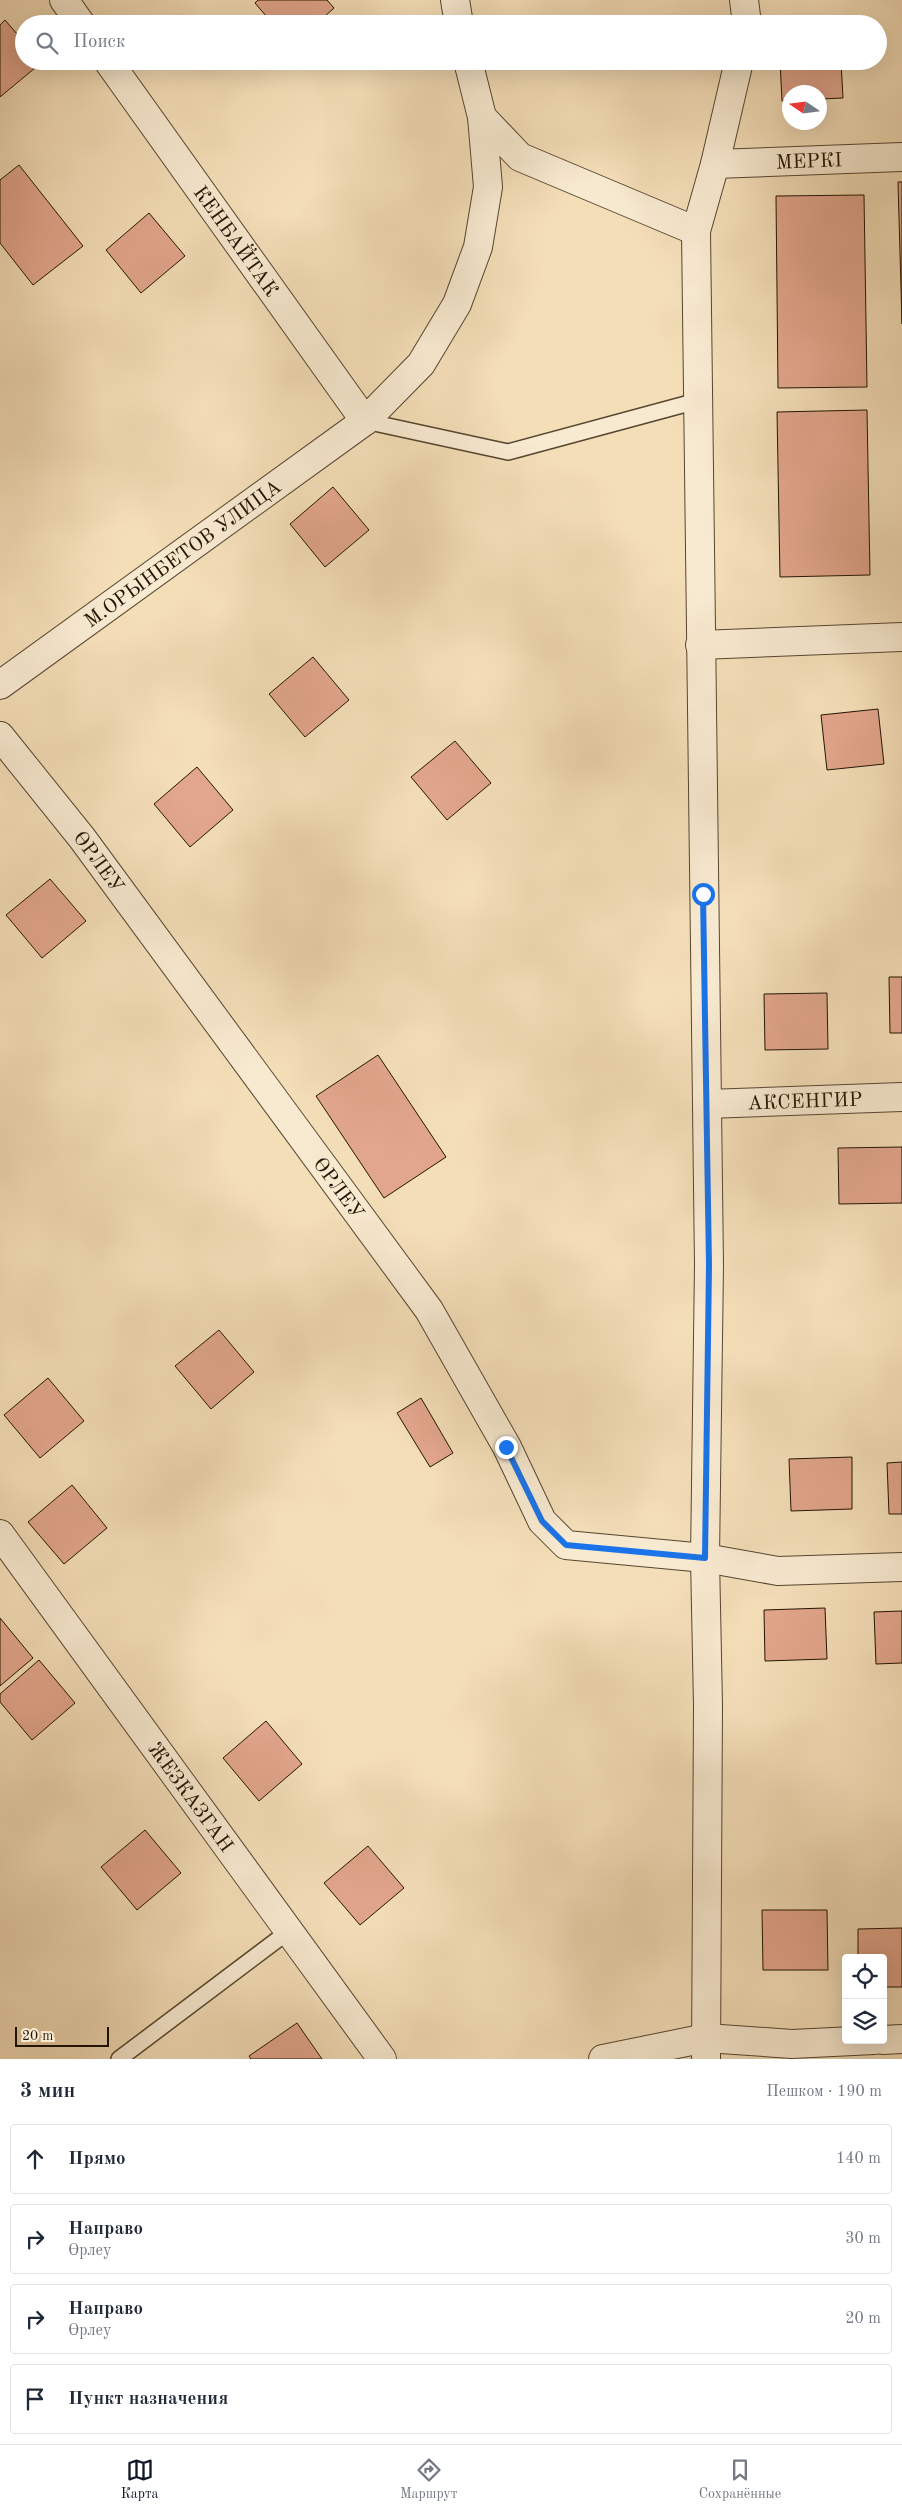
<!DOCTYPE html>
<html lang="ru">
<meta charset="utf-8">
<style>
:root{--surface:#fff;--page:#f6f6f7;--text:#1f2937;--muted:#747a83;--line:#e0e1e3;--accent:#111827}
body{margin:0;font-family:"Old Standard TT",serif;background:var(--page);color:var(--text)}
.controls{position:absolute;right:15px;bottom:15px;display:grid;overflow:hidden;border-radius:5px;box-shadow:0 5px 20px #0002}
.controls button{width:45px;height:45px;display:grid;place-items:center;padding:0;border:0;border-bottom:1px solid var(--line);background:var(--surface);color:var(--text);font:25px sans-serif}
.compass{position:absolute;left:782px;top:85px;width:45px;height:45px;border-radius:50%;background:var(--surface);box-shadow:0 5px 20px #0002;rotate:283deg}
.scale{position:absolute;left:15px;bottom:12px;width:94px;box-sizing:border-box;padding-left:5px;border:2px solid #221401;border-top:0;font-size:14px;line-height:18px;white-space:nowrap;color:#221401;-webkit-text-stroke:4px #f8ead1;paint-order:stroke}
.stop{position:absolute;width:15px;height:15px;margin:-11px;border:4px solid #1a73e8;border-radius:50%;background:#fff}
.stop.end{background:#1a73e8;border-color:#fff;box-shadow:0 1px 5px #0008}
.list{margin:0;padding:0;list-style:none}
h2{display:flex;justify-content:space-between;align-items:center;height:65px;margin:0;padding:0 20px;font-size:21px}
h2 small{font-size:16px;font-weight:400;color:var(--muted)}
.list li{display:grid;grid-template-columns:32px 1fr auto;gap:15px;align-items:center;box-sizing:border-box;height:70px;margin:0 10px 10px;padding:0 10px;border:1px solid var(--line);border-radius:5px}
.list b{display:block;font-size:19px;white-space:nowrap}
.list p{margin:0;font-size:16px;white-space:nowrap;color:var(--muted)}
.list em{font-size:16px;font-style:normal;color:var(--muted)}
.icon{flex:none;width:28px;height:28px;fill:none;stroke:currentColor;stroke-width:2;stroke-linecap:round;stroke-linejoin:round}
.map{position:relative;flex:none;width:902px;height:2059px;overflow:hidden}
.search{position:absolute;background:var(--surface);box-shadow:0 5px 20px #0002;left:15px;right:15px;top:15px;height:55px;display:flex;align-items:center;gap:12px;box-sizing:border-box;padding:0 18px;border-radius:28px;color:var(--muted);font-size:19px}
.sheet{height:385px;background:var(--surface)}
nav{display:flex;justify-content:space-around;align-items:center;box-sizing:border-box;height:70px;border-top:1px solid var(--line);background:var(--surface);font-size:14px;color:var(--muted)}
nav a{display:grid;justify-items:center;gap:2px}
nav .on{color:var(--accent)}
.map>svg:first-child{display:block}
.building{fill:#e2a68c;stroke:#221401}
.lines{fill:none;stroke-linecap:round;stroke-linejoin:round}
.service-casing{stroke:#56462f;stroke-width:18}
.minor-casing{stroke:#56462f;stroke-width:30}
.service{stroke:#f8ead1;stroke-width:15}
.minor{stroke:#f8ead1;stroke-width:28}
.route{stroke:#1a73e8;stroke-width:6}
.labels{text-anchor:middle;stroke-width:5;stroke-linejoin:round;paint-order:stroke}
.street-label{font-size:20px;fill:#221401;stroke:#f8ead1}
</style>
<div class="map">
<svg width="902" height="2059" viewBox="0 0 902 2059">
<rect width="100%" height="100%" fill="#f4deb8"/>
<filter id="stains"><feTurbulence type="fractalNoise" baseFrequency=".004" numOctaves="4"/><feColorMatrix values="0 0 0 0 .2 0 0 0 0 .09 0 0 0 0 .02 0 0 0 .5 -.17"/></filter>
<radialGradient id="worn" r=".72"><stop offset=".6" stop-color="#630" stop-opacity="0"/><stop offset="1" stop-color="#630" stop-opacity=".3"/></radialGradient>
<!-- building -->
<path class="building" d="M258,0h69l7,8 -18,16h-43l-18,-21z
M5,20l19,22v19l17,2 -41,34v-72z
M780,61h61l2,37 -23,1v-7h-30v9h-8z
M19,165l64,81 -50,39 -33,-42v-63z
M898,182h4v142z
M864,195l3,192 -89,1 -2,-192z
M149,213l36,43 -44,37 -35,-43z
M867,410l3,165 -90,2 -3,-165z
M333,487l36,43 -44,37 -35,-43z
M313,657l36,43 -44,37 -36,-43z
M878,709l6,55 -57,6 -6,-55z
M455,741l36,42 -44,37 -36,-43z
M197,767l36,43 -43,37 -36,-43z
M50,879l36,42 -44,37 -36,-43z
M889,977h13v56h-12z
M827,993l1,56 -63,1 -1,-56z
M378,1055l68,102 -62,41 -68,-102z
M902,1147v56l-63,1 -1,-56z
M219,1330l35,42 -43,37 -36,-43z
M48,1378l36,43 -44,37 -36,-43z
M421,1398l32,55 -23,14 -33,-54z
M852,1457v52l-61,2 -2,-52z
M902,1462v52h-13l-2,-51z
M72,1485l35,43 -43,36 -36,-42z
M825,1608l2,51 -62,2 -1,-51z
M902,1611v52l-26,1 -2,-52z
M0,1618l33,40 -33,28z
M39,1660l36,43 -43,37 -32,-38v-8z
M266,1721l36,43 -43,37 -36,-43z
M145,1830l36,43 -44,37 -36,-43z
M368,1846l36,42 -44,37 -36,-42z
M762,1910h65l1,60h-65z
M902,1928v59h-19v-29h-25v-29z
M297,2023l25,36h-71l-2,-3z"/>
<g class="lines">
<defs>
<path id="service" d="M365,421l143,31 189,-51
M119,2059l170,-128"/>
<g id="minor">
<path d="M64,0l17,24"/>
<path d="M455,0l4,24"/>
<path d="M744,0l3,24"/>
<path id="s1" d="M108,61l257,360"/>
<path d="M468,61l14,56 38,40 176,74"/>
<path id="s2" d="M715,164l187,-7"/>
<path d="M700,645l202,-8"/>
<path id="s3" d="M0,685l365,-264 56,-57 36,-60 21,-57 10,-60 -6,-70"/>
<path id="s4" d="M0,736l82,102 347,472 78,137 35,74 24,24 139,13 73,13 124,-4"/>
<path id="s5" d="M707,1104l195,-7"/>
<path id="s6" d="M0,1534l382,525"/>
<path d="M883,2040l19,-1"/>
<path d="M603,2059l103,-21 86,6 82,-4"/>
<path d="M706,2059l2,-353 -3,-148 4,-293 -13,-1034 19,-67 24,-103"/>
</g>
</defs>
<!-- service casing -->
<use href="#service" class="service-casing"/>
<!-- minor casing -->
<use href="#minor" class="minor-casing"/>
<!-- service -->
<use href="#service" class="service"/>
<!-- minor -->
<use href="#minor" class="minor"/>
</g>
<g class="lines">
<!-- route -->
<path class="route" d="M506,1447l36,74 24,24 139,13 4,-293 -6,-371"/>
</g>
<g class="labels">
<!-- street labels -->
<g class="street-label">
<text dy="7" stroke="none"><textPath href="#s2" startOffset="94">МЕРКІ</textPath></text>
<text dy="7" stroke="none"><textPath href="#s1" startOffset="221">КЕНБАЙТАК</textPath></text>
<text dy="7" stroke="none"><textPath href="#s3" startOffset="225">М.ОРЫНБЕТОВ УЛИЦА</textPath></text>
<text dy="7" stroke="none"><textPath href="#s4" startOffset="160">ӨРЛЕУ</textPath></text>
<text dy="7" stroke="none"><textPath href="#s5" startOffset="98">АКСЕНГИР</textPath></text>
<text dy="7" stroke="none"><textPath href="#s4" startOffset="565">ӨРЛЕУ</textPath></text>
<text dy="7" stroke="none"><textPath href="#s6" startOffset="325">ЖЕЗКАЗГАН</textPath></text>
</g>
</g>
<rect width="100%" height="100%" filter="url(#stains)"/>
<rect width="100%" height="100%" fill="url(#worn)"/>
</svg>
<div class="controls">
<button><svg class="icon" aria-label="locate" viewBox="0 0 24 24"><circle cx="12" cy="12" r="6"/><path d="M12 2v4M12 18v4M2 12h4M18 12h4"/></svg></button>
<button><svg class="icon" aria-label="layers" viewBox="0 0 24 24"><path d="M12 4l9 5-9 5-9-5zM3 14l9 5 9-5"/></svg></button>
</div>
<svg class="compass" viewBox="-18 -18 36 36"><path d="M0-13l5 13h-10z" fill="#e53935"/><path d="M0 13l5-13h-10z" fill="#747a83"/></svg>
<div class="scale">20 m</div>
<div class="stop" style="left:703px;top:894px"></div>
<div class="stop end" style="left:506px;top:1447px"></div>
<div class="search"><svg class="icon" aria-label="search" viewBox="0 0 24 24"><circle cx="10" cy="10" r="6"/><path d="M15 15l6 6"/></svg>Поиск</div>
</div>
<section class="sheet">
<h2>3 мин<small>Пешком · 190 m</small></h2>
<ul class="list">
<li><svg class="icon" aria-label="ahead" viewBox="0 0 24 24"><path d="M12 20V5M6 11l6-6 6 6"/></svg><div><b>Прямо</b></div><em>140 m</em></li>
<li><svg class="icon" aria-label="right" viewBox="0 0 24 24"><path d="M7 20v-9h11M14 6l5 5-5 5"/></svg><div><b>Направо</b><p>Өрлеу</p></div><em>30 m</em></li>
<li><svg class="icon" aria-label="right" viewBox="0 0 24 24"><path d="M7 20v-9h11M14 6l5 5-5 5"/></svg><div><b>Направо</b><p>Өрлеу</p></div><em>20 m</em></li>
<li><svg class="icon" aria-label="arrive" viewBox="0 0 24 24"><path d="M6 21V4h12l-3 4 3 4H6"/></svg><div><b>Пункт назначения</b></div></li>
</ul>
</section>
<nav>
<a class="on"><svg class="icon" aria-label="map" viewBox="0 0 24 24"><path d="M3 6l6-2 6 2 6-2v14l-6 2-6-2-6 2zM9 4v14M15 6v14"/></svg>Карта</a>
<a><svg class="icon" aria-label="directions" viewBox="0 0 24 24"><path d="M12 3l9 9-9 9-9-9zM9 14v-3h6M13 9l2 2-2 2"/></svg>Маршрут</a>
<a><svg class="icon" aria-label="saved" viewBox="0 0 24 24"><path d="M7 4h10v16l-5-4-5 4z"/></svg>Сохранённые</a>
</nav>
